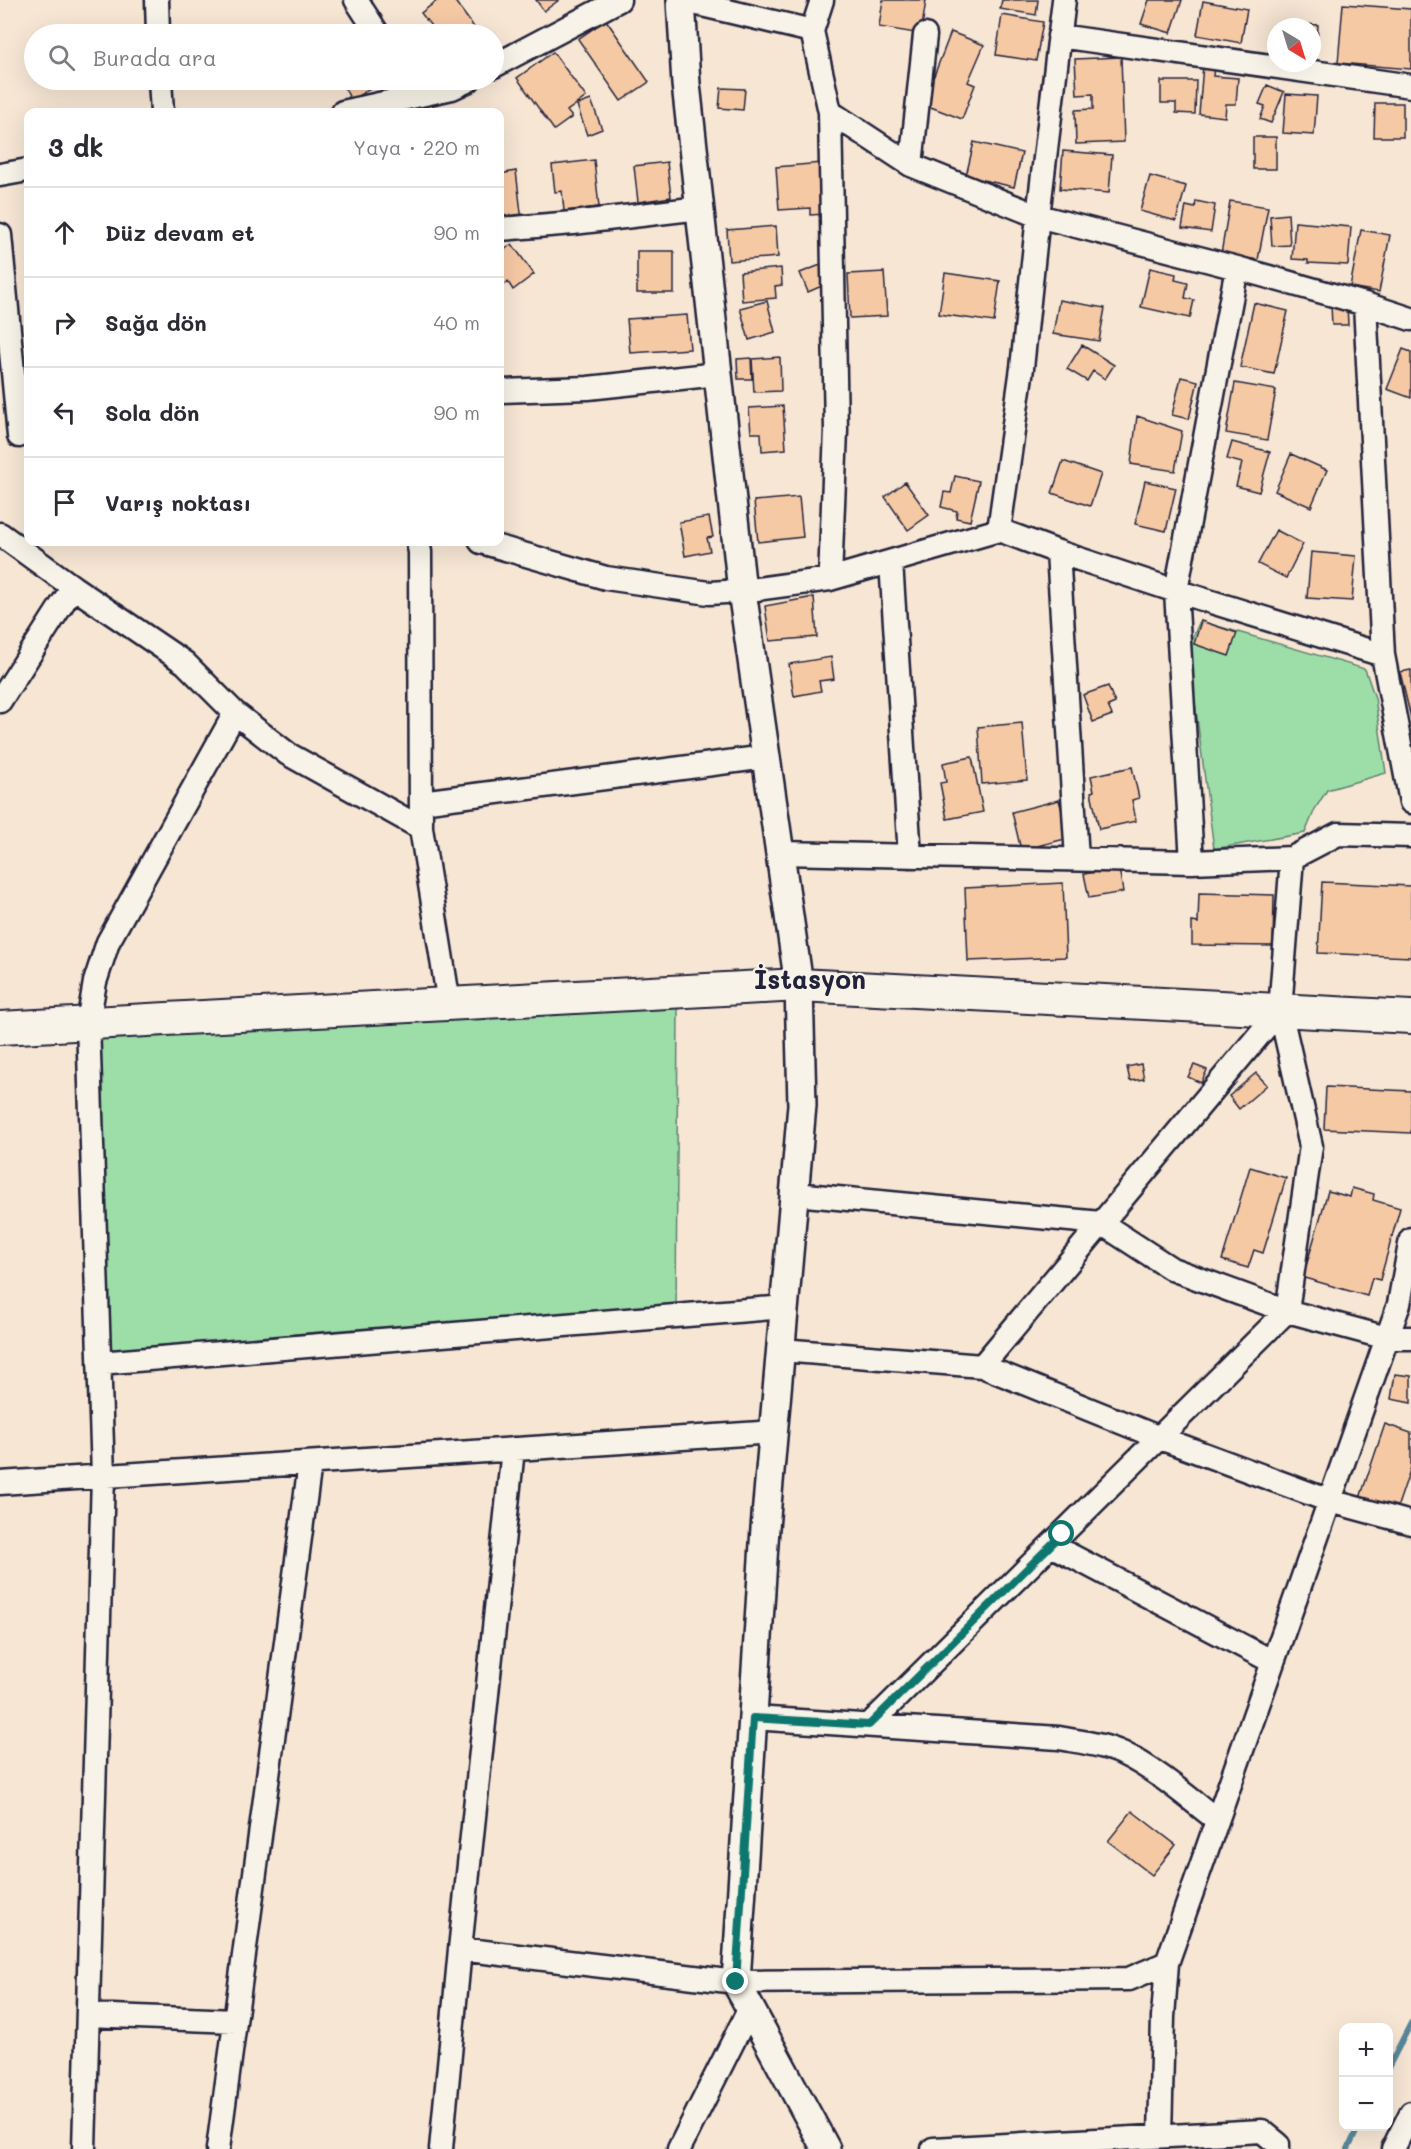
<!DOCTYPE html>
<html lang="tr">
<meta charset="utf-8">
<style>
:root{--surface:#fff;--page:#f7f7f7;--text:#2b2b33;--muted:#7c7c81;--line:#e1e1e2}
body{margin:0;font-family:Mali,sans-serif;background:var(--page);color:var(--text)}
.controls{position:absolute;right:18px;bottom:18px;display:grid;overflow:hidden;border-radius:12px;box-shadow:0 6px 24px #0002}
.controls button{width:54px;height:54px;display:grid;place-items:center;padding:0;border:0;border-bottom:2px solid var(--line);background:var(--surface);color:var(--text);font:30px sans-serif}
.compass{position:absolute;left:1267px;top:18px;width:54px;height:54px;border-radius:50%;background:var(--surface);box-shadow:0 6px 24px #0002;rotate:142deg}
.stop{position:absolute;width:18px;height:18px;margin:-14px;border:4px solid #0f766e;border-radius:50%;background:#fff}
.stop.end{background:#0f766e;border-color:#fff;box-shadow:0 2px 6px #0008}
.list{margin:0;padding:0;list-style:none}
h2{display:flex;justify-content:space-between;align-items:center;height:78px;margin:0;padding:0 24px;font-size:26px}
h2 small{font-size:20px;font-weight:400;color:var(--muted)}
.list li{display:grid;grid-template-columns:39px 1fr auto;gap:18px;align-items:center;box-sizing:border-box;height:90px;padding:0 24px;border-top:2px solid var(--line)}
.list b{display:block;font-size:22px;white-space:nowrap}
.list em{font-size:20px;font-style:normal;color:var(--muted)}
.icon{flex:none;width:33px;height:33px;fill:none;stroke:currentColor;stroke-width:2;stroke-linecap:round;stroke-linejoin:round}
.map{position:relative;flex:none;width:1411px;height:2149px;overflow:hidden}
.search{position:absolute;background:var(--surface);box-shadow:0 6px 24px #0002;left:24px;top:24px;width:480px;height:66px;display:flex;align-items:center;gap:15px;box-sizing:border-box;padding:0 21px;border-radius:33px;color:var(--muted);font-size:22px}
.panel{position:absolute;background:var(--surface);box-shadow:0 6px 24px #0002;left:24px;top:108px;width:480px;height:438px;border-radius:12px}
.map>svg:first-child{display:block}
.green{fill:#9ddea8;stroke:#608072;stroke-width:1.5}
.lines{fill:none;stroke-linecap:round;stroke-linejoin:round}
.stream{stroke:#58879a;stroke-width:6}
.building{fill:#f6c9a5;stroke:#22223b;stroke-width:1.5}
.minor-casing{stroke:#22223b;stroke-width:27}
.tertiary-casing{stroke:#22223b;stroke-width:32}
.secondary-casing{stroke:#22223b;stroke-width:36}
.minor{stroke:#f7f3e8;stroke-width:22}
.tertiary{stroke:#f7f3e8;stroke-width:27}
.secondary{stroke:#f7f3e8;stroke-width:32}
.route{stroke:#0f766e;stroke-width:8}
.labels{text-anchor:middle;stroke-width:4.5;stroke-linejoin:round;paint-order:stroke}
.district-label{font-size:26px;font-weight:bold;fill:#22223b;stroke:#f7f3e8}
</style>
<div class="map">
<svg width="1411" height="2149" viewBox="0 0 1411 2149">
<rect width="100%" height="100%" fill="#f7e6d4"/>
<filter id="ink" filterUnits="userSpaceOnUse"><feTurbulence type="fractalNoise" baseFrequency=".0167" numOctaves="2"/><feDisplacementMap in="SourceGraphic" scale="12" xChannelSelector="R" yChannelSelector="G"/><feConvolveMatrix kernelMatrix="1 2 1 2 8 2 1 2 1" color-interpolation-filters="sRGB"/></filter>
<g filter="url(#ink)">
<!-- green -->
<path class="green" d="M1200,621l165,48 10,29 11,75 -59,17 -12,19 -10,24 -91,16 -26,-201z
M678,1005l-2,311 -577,47 -11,-340z"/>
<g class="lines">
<!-- stream -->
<path class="stream" d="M1388,2068l23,-45
M1348,2149l11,-23"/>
</g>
<!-- building -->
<path class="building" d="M438,0h16l25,34h-42l-16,-21z
M536,0h23l-15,11z
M883,0h43l-5,34 -42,-7z
M1002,0h36l-2,15 -36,-6z
M1149,0h33l-11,33 -30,-9z
M1203,1l44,8 -6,34 -44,-8z
M1343,4l68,5v60l-73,-6z
M1002,15l41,7 -7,39 -40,-6z
M606,20l43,62 -28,19 -43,-62z
M1288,23l30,2 -2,37 -4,-1v-34h-25z
M309,26l9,8h-17z
M951,32l33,13 -16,37 7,3 -13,34 -39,-15z
M553,52l33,45 -19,14 5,6 -18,13 -37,-52z
M1121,57l3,85 -48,2 -1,-34 18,-1v-15l-16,1 -2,-36z
M1203,65l11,2 -1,9 25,2 -2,26h-10l-1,13 -26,-3z
M349,80h34l1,1 -33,19 -9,-17z
M1161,81h35l-1,33 -19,-1v-10h-15z
M1267,85l17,7 -13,31 -11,-4 5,-13 -6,-2z
M721,88l24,1 -2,21 -24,-2z
M1286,94l31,2 -3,39 -31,-2z
M591,100l11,29 -15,6 -10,-30z
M1375,103h28v34h-29z
M1253,137h23v32h-23z
M974,142l48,11 -8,34 -48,-11z
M1063,151l49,4 -3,38 -49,-4z
M594,160l5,47 -35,4 -2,-20 -7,1 -3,-27z
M667,162l4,35 -33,5 -4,-36z
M822,163l4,51 -16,1v-7l-31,2 -3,-43z
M516,171l6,50 -22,3v-50z
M1150,176l36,10 -10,35 -36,-10z
M1196,201l19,4 -4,27 -29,-4 4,-22 9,2z
M1230,201l38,6 -10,53 -37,-6z
M1288,214l2,31 -18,1 -2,-30z
M1295,222l56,5 -3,38 -40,-2v-3l-16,-1z
M776,226l2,31 -49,4 -2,-31z
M1361,230l29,5 -11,57 -29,-5z
M512,244l22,30 -21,16 -5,-8 -8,6v-35z
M637,251h37v42h-37z
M823,264l8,18 -23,10 -8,-19z
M781,268l1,17 -7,1 1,12 -34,3 -2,-29z
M1150,268l26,6 -1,6 13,3 -3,15 9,2 -4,18 -49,-11z
M884,272l3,44 -37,2 -2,-44z
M945,273l55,8 -6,41 -55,-8z
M1059,300l46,8 -6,33 -46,-7z
M767,301l8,31 -26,8 -9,-32z
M1254,303l34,8 -14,63 -34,-7z
M1331,305h16l1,20h-16z
M687,315l3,34 -60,4 -3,-34z
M1082,345l32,20 -9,14 -12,-8 -6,10 -20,-12z
M1403,349l8,3v46l-24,-9z
M780,357l1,34 -27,1 -2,-33z
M751,358l1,21h-14l-1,-20z
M1181,377l17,4 -9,38 -17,-4z
M1235,383l41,7 -9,50 -41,-7z
M783,406l3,43 -24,2 -1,-18h-10l-2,-25z
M1137,416l45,15 -7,40 -44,-7z
M1232,442l38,10 -11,40 -23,-6 6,-23 -15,-4z
M1291,454l36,16 -16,37 -36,-16z
M1063,461l38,13 -11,32 -38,-13z
M955,476l24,5 -9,40 -14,-3 1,-7 -16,-4 3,-15 7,1z
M1145,481l31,7 -10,43 -31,-7z
M905,482l24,33 -21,15 -23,-33z
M799,497l4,40 -45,5 -4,-41z
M709,517l4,20 -6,1 3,13 -25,5 -6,-34z
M1276,530l27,14 -17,34 -28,-14z
M1311,552l45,4 -4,45 -45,-3z
M814,597l3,40 -47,4 -5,-35z
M1201,621l36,12 -8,23 -35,-12z
M831,657l3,22 -15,2 2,10 -27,5 -5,-32z
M1411,670v48l-11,-46z
M1108,686l7,17 -7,3 4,9 -19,7 -10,-27z
M1022,723l5,57 -45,4 -4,-57z
M972,757l11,55 -36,7 -7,-36 6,-1 -3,-19z
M1132,767l7,31 -7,2 4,21 -37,8 -8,-37 3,-1 -3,-15z
M1059,800l10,38 -48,12 -9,-38z
M1119,868l4,24 -34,6 -5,-24z
M1322,882l89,4v71l-93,-4z
M1063,883l3,74 -98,4 -3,-73z
M1199,893l75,2 -1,51 -81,-1v-23l6,1z
M1141,1064l3,15 -14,2 -3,-14z
M1194,1065l13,5 -6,13 -13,-6z
M1256,1073l11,12 -28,24 -10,-13z
M1326,1087l85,4v42l-87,-4z
M1250,1167l36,11 -23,75 -9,-3 -6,18 -26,-8z
M1352,1188l22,6 -1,6 27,8 -20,72 -8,-2 -5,18 -73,-21 4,-14 9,2 21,-72 22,6z
M1395,1374l16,2v27l-20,-4z
M1385,1424l26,9v34l-17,50 -36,-13z
M1132,1811l44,34 -24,30 -44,-34z"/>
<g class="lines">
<defs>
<path id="minor" d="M157,0l1,34
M356,0l22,34
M681,0l131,31
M822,0l-10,31 18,81 6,318 -6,149
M1059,36l352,50
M494,66l125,-66
M160,80l2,32
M343,112l109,-24 17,-8
M830,112l81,53 127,51 199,52 128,36 46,15
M911,165l14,-130
M0,175l28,-5
M500,229l73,-6 127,-15
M0,235l19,201
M1365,304l18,351 28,147
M500,391l88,-3 130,-14
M999,530l23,-162 16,-152 26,-216
M0,534l73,53 112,76 50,50 53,41 133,74
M418,542l2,10 1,276 28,176
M481,542l125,36 103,15 33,-2 88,-12 169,-49 59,22 118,39 207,64
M1058,552l19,307
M891,562l19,294
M0,701l73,-114
M421,802l345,-45
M780,853l412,9 100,-4 46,-24 73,2
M1192,862l-16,-271 61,-323
M795,1194l306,29 71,46 115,42 100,27h24
M781,1350l201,16 178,72 170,63 81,22
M99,1363l686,-56
M982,1366l298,-356
M0,1483l774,-51
M1051,1545l222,117
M753,1718l306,20c21,4 43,6 63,15 35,17 65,44 95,67
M869,1725l418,-414 24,-165 -31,-136 12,-152
M460,1949l276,33 393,-3 38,-16 232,-659 12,-65
M88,2015l147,6
M1160,2136l3,-119 4,-54
M84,2149l19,-673 -15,-453 7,-41 13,-40 127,-229
M218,2149l92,-686
M441,2149l19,-200 53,-500
M679,2149l71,-141
M933,2149l329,-18 16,13v5
M1393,2149l18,-36"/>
<path id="tertiary" d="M681,0l5,84 56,507 57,394 3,120 -37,423 -29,454 90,167"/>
<path id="secondary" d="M0,1028l799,-43 612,32"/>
</defs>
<!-- minor casing -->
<use href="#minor" class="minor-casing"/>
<!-- tertiary casing -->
<use href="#tertiary" class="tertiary-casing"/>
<!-- secondary casing -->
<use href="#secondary" class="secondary-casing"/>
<!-- minor -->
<use href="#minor" class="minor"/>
<!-- tertiary -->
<use href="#tertiary" class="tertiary"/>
<!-- secondary -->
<use href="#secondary" class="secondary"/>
</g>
</g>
<g class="lines" filter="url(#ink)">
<!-- route -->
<path class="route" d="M736,1982l17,-264 116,7 193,-191"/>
</g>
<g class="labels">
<!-- district labels -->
<g class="district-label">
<text x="810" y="989">İstasyon</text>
</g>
</g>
</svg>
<div class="controls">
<button>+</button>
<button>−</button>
</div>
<svg class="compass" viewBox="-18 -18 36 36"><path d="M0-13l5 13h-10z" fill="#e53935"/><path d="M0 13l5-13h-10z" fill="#7c7c81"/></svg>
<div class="stop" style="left:1062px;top:1534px"></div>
<div class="stop end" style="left:736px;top:1982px"></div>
<div class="search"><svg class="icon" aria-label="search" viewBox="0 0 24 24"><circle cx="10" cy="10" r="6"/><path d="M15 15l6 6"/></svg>Burada ara</div>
<section class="panel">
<h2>3 dk<small>Yaya · 220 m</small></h2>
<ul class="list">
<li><svg class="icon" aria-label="ahead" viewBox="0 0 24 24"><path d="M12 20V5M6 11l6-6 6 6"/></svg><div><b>Düz devam et</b></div><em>90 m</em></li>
<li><svg class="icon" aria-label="right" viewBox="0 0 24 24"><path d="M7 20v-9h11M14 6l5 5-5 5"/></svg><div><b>Sağa dön</b></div><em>40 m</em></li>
<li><svg class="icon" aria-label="left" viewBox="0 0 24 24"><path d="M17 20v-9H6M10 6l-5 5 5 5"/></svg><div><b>Sola dön</b></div><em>90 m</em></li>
<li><svg class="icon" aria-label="arrive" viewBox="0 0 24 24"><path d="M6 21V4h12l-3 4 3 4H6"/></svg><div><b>Varış noktası</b></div></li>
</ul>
</section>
</div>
